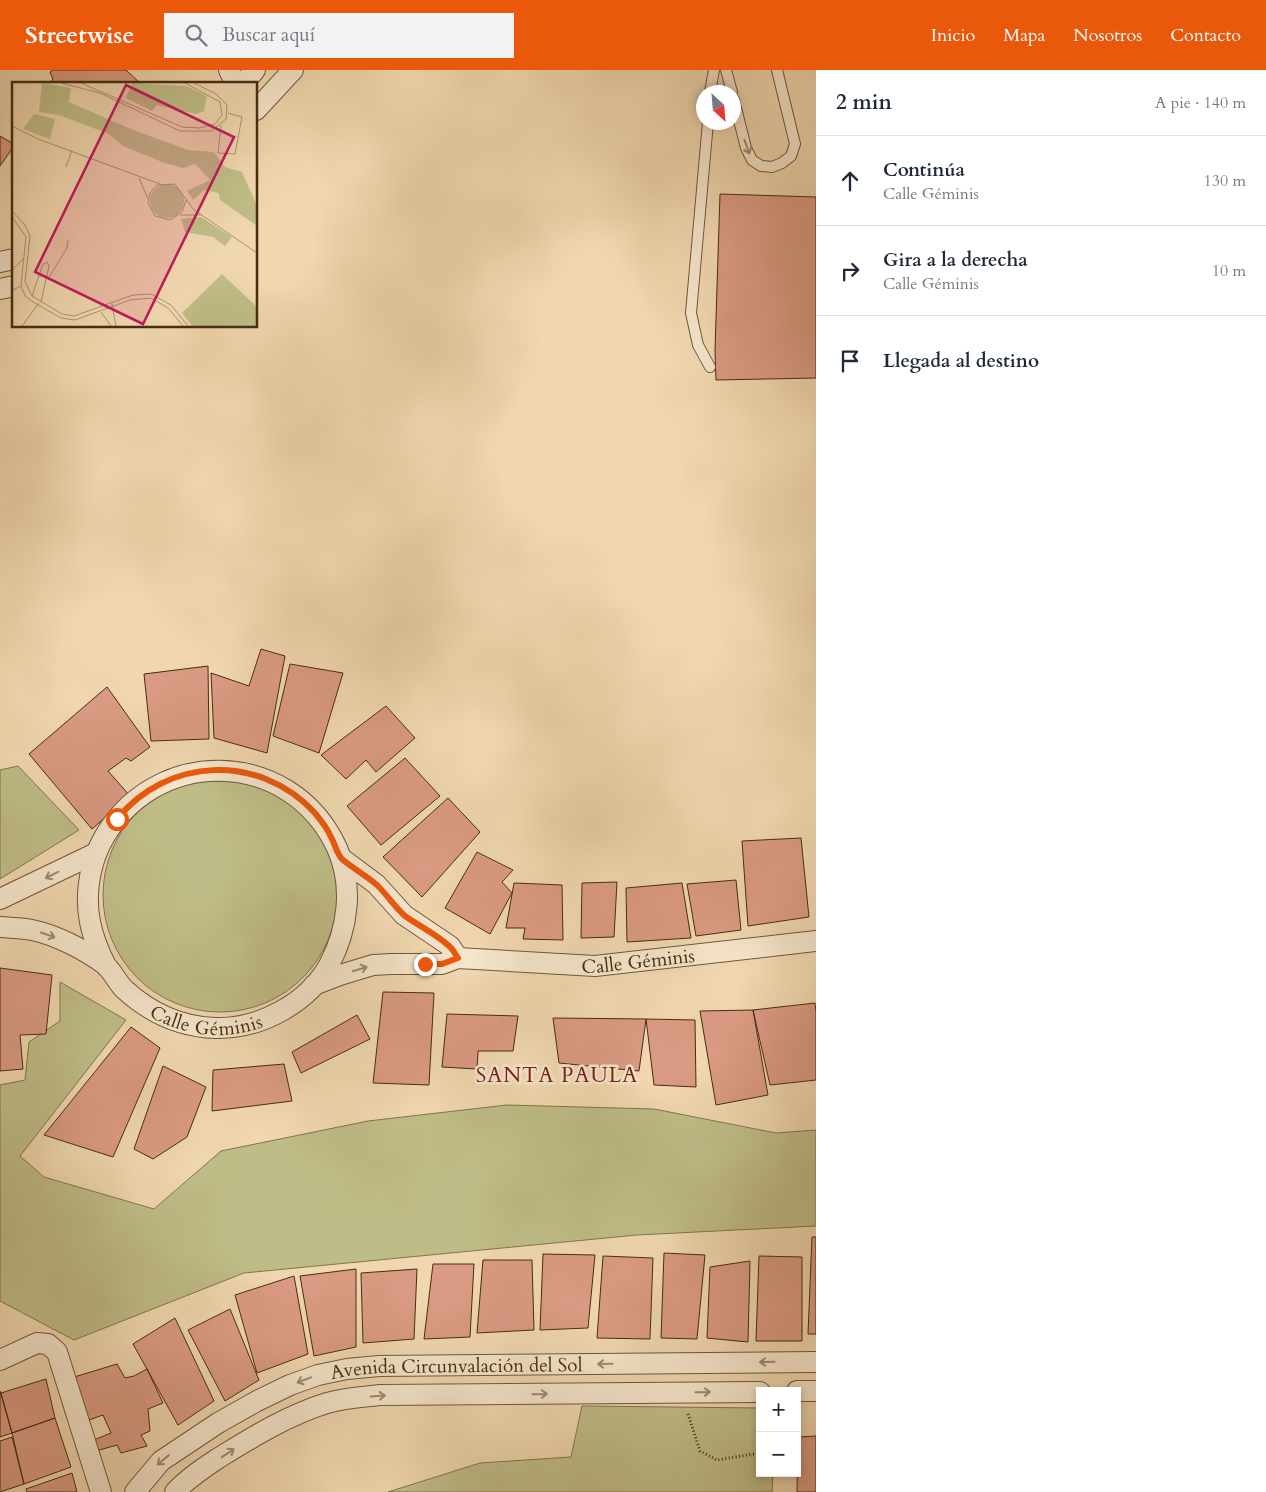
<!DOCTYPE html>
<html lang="es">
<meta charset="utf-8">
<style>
:root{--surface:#fff;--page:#f2f2f3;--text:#1f2937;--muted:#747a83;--line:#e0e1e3;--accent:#ea580c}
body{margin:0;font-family:Cardo,serif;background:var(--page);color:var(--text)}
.controls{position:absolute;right:15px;bottom:15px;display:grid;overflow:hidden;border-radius:0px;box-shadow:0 2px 8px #0003}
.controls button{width:45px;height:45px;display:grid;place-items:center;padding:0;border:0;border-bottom:1px solid var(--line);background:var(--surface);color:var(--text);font:25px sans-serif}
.compass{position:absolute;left:696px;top:15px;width:45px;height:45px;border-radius:50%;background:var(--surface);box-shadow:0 2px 8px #0003;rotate:154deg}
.stop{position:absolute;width:15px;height:15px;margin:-11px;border:4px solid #ea580c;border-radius:50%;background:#fff}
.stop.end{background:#ea580c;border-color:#fff;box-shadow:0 1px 5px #0008}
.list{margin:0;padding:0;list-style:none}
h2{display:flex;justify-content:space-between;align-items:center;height:65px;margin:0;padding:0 20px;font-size:21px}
h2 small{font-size:16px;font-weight:400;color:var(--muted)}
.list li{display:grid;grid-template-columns:32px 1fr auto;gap:15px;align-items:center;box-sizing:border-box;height:90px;padding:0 20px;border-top:1px solid var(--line)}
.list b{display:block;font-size:19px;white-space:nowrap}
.list p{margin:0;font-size:16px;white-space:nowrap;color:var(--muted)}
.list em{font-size:16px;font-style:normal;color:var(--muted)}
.icon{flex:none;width:28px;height:28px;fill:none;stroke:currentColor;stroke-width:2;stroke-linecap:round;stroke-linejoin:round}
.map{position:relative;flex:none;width:816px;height:1422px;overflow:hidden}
header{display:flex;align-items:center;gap:30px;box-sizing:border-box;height:70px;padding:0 25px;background:var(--accent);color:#fff}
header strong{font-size:24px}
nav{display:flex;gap:28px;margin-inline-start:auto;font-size:18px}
.search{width:350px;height:45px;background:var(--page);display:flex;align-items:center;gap:12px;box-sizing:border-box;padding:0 18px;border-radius:0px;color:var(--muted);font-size:19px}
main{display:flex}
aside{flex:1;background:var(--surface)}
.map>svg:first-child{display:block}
.green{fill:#bfbd87;stroke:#83744d}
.building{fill:#da9a83;stroke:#472c13}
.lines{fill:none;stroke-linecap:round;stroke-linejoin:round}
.service-casing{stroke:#71573a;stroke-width:12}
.minor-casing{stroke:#71573a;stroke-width:22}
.path{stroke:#472c13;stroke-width:3;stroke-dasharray:1 2.5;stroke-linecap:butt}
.service{stroke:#f5e5cb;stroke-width:10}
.minor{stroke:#f5e5cb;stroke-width:20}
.oneway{stroke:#9e886f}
.route{stroke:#ea580c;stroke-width:6}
.labels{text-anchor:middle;stroke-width:5;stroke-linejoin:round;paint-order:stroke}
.street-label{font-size:19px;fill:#472c13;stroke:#f5e5cb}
.quarter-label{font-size:21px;letter-spacing:1px;fill:#7a1f14;stroke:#f5e5cb}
.inset-road{fill:none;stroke:#ac9371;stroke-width:1}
.view{fill:#c2185b;fill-opacity:0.15;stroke:#c2185b;stroke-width:2.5}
.inset-edge{fill:none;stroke:#472c13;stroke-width:2.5}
</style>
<header>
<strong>Streetwise</strong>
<div class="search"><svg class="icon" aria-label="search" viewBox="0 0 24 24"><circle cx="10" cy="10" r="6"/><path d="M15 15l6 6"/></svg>Buscar aquí</div>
<nav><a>Inicio</a><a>Mapa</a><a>Nosotros</a><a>Contacto</a></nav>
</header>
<main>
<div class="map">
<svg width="816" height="1422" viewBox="0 0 816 1422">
<rect width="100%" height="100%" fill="#f0d7af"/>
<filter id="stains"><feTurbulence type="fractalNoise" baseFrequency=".004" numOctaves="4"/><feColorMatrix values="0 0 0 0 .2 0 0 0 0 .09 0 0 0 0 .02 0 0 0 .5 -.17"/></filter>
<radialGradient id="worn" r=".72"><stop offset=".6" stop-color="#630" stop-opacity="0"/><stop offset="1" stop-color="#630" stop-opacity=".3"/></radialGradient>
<!-- green -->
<path class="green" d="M18,696l61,64 -79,49v-109z
M103 825a117 117 0 1 1 234 0a117 117 0 1 1-234 0Z
M60,912l66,38 -106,136 24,21 110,32 67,-58 147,-30 139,-16 147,4 122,24 40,-3v96l-179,9 -393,38 -170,67 -74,-39v-216l25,-5 4,-38 31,-21z
M582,1336l178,2v65h13l-1,19h-384l92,-29 91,-6z"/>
<!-- building -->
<path class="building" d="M53,0h73l15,14h-92l4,-5 -3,-7z
M0,66l14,8v2l-14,20z
M720,124l96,3v181l-100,2 -1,-29z
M261,579l24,7 -18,97 -53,-15 -3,-65 38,13z
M290,594l53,9 -24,80 -46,-17z
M208,596l1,73 -58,2 -7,-67z
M107,617l43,60 -19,14 -5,-3 -18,13 22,25 -38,33 -63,-75z
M386,636l29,32 -39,34 -10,-12 -20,19 -25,-24z
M405,688l35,38 -59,49 -34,-39z
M448,728l32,34 -58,65 -39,-40z
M801,768l8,79 -61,9 -6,-85z
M477,782l36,18 -11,12 10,11 -22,41 -45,-26z
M736,810l5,50 -45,6 -9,-52z
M617,812l-3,55 -33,1 1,-55z
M514,813l48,2 1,55 -40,-1 2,-11h-19z
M682,813l9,55 -64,4 -1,-54z
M0,898l52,7 -6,59 -26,1 3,34 -23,2z
M383,922l51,1 -5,92 -56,-2z
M815,933l1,9v68l-46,5 -17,-75z
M753,940l15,85 -52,10 -16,-94z
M447,944l71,2 -5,35h-35l-1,18 -35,-2z
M357,945l13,24 -69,34 -9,-21z
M553,948l93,1 -7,52 -80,-8z
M646,949l49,1 1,67 -42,-2z
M131,957l29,21 -47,109 -69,-22z
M284,994l8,37 -80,10 1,-41z
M163,996l43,21 -19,50 -34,22 -19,-10z
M812,1167h4v97h-8z
M664,1183l41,2 -8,84 -36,-1z
M543,1184l52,1 -7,73 -48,2z
M603,1186l50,2 -3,81 -53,-1z
M759,1186l43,1v84h-46z
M483,1190h49l2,70 -57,3z
M750,1191l-2,81 -41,-4 3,-71z
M433,1194h41l-4,73 -46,2z
M356,1199v78l-42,9 -14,-80z
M417,1199l-3,70 -51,4 -2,-70z
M294,1206l14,78 -51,19 -22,-78z
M230,1239l29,71 -34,21 -37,-71z
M175,1248l39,83 -36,24 -45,-81z
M117,1294l8,14 9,-2 13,-7 16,34 -15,6 2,22 -9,4 6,11 -26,7 -4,-8 -21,6 -2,-11 17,-7 -8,-18 -14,5 -18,-42z
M46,1309l9,39 -43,15 -11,-40z
M0,1321l12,42 -12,4z
M55,1348l16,49 -47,17 -12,-51z
M816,1366v56h-19l1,-55z
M12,1367l12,47 -24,8v-51z
M72,1403l5,19h-50l-1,-3z"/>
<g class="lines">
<defs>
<path id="service" d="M726,0l6,22
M710,22l4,-22
M734,30l12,48 6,12 9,6 11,1 10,-4 9,-7 4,-12 -18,-74
M708,52l-17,191 7,32 12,22"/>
<g id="minor">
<path d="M229,0l7,14"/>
<path d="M243,14l12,-14"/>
<path d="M256,40l37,-40"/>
<path d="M0,192l14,-3"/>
<path d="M0,219l14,-3"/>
<path d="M341,788l35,26 28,31 46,31 8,12"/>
<path d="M0,829l96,-46"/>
<path id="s1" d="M0,857c11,1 22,1 32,3 24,5 53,20 72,34 8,6 13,18 20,25 26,24 57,38 92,39 44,1 92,-25 113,-63 19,-36 25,-79 8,-117 -47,-102 -187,-103 -237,-3 -11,23 -15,52 -10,77 3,16 9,30 16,44"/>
<path id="s2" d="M314,915l26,-10 33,-10 19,-1h50l16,-6 137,8 221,-25"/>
<path d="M0,1290l37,-17 11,1 9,8 44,140"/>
<path d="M797,1321h19"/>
<path id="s3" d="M135,1422l26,-31 57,-38 39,-22 33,-16 28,-10 29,-6 32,-3 437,-4"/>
<path d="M175,1422c12,-13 27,-23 42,-33 34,-21 71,-44 110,-56 17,-5 35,-6 53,-8l380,-3"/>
</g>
</defs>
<!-- service casing -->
<use href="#service" class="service-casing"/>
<!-- minor casing -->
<use href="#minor" class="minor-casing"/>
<!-- path -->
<path class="path" d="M688,1344l12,37 17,9 43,-7"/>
<!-- service -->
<use href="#service" class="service"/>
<!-- minor -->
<use href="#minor" class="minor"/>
</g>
<!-- one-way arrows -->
<defs><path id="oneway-shaft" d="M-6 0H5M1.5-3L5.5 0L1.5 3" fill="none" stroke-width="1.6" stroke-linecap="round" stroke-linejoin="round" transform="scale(1.25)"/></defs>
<g class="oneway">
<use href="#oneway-shaft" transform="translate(747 77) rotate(70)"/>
<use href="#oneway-shaft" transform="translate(52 805) rotate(154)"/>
<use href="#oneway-shaft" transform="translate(48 865) rotate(19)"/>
<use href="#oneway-shaft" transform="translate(360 899) rotate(-17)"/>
<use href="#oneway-shaft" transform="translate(767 1292) rotate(179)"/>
<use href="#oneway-shaft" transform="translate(605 1294) rotate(179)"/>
<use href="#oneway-shaft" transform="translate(304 1310) rotate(159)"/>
<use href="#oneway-shaft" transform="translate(703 1322) rotate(-1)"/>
<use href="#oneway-shaft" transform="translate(540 1324) rotate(-1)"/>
<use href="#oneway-shaft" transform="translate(378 1326) rotate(-4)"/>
<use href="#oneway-shaft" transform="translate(228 1383) rotate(-33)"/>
<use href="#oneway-shaft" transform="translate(163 1390) rotate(140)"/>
</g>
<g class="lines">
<!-- route -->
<path class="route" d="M117,749c50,-62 142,-66 197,-7 6,7 13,16 17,25 4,7 6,18 12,23 11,9 24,16 34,25 10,10 18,22 28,31 14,10 31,18 44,30 4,3 6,8 9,12l-16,6h-17"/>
</g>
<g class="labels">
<!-- street labels -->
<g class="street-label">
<text dy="7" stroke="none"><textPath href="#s2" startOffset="329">Calle Géminis</textPath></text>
<text dy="7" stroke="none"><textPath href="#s1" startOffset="236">Calle Géminis</textPath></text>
<text dy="7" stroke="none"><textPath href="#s3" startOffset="359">Avenida Circunvalación del Sol</textPath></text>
</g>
<!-- quarter labels -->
<g class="quarter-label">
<text x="557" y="1012">SANTA PAULA</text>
</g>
</g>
<!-- overview -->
<g transform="translate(12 12)">
<rect width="245" height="245" fill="#f0d7af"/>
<path d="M30,1l29,5 -2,14 64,28 55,20 26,2 11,15 17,5 15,34v20l-37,-26 -1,-7 -15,-3 -11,10 -6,-9 23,-11 -15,-16 -12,4 -21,-6 -39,-16 -14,-12 -50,-19 -20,-3zM120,1l54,3 21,10 -3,15 -8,3 -39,-9 -5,6 -26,-13zM22,32l21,5 -5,20 -27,-10zM138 119a17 17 0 1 1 34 0a17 17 0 1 1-34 0ZM189,135l31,20 -7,9 -12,-9 -28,-5 -4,-13zM210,192l35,33v19h-65l-10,-13z" fill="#bfbd87"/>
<path class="inset-road" d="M49,1l39,10 80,38h31l15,-12 1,-14 -11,-11 -22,-11M69,1l101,44 18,1 15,-4 7,-9 -2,-13 -35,-19M209,43l-3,28 17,1 7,-37 -14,-4M0,44l26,13 122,45M54,85l6,-17M127,96l9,21M174,118l-4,12 -12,8 -15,-4 -7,-13 2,-10 7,-8 18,-1 18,25 64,44M0,129l13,14 5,11 -5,46 7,14 30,18 12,2 59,-21 18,-1 20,11 17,21M168,133h21M0,135l14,20 -5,48 4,11 8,6 28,16 14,2 55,-20 21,-2 17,10 15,18M0,188l11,-11M0,194l1,14 8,-4M36,197l19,-31 1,-8M20,214l11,-32 4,-2 2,4 -8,36M100,222l4,22M89,230l10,14M10,244l17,-23"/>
<path class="view" d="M114,3l108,52 -91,187 -108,-52z"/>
<rect width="245" height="245" class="inset-edge"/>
</g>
<rect width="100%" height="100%" filter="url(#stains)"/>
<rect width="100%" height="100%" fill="url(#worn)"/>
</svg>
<div class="controls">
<button>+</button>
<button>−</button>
</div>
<svg class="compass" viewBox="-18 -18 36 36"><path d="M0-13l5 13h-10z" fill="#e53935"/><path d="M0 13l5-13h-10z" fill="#747a83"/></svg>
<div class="stop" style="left:117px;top:749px"></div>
<div class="stop end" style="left:425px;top:894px"></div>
</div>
<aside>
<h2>2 min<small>A pie · 140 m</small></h2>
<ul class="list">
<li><svg class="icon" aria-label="ahead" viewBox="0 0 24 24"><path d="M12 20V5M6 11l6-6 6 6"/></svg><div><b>Continúa</b><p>Calle Géminis</p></div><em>130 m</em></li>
<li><svg class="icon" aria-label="right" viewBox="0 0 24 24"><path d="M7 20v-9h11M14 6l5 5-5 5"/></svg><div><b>Gira a la derecha</b><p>Calle Géminis</p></div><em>10 m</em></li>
<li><svg class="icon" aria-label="arrive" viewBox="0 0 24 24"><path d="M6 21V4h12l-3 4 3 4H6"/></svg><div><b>Llegada al destino</b></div></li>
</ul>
</aside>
</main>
